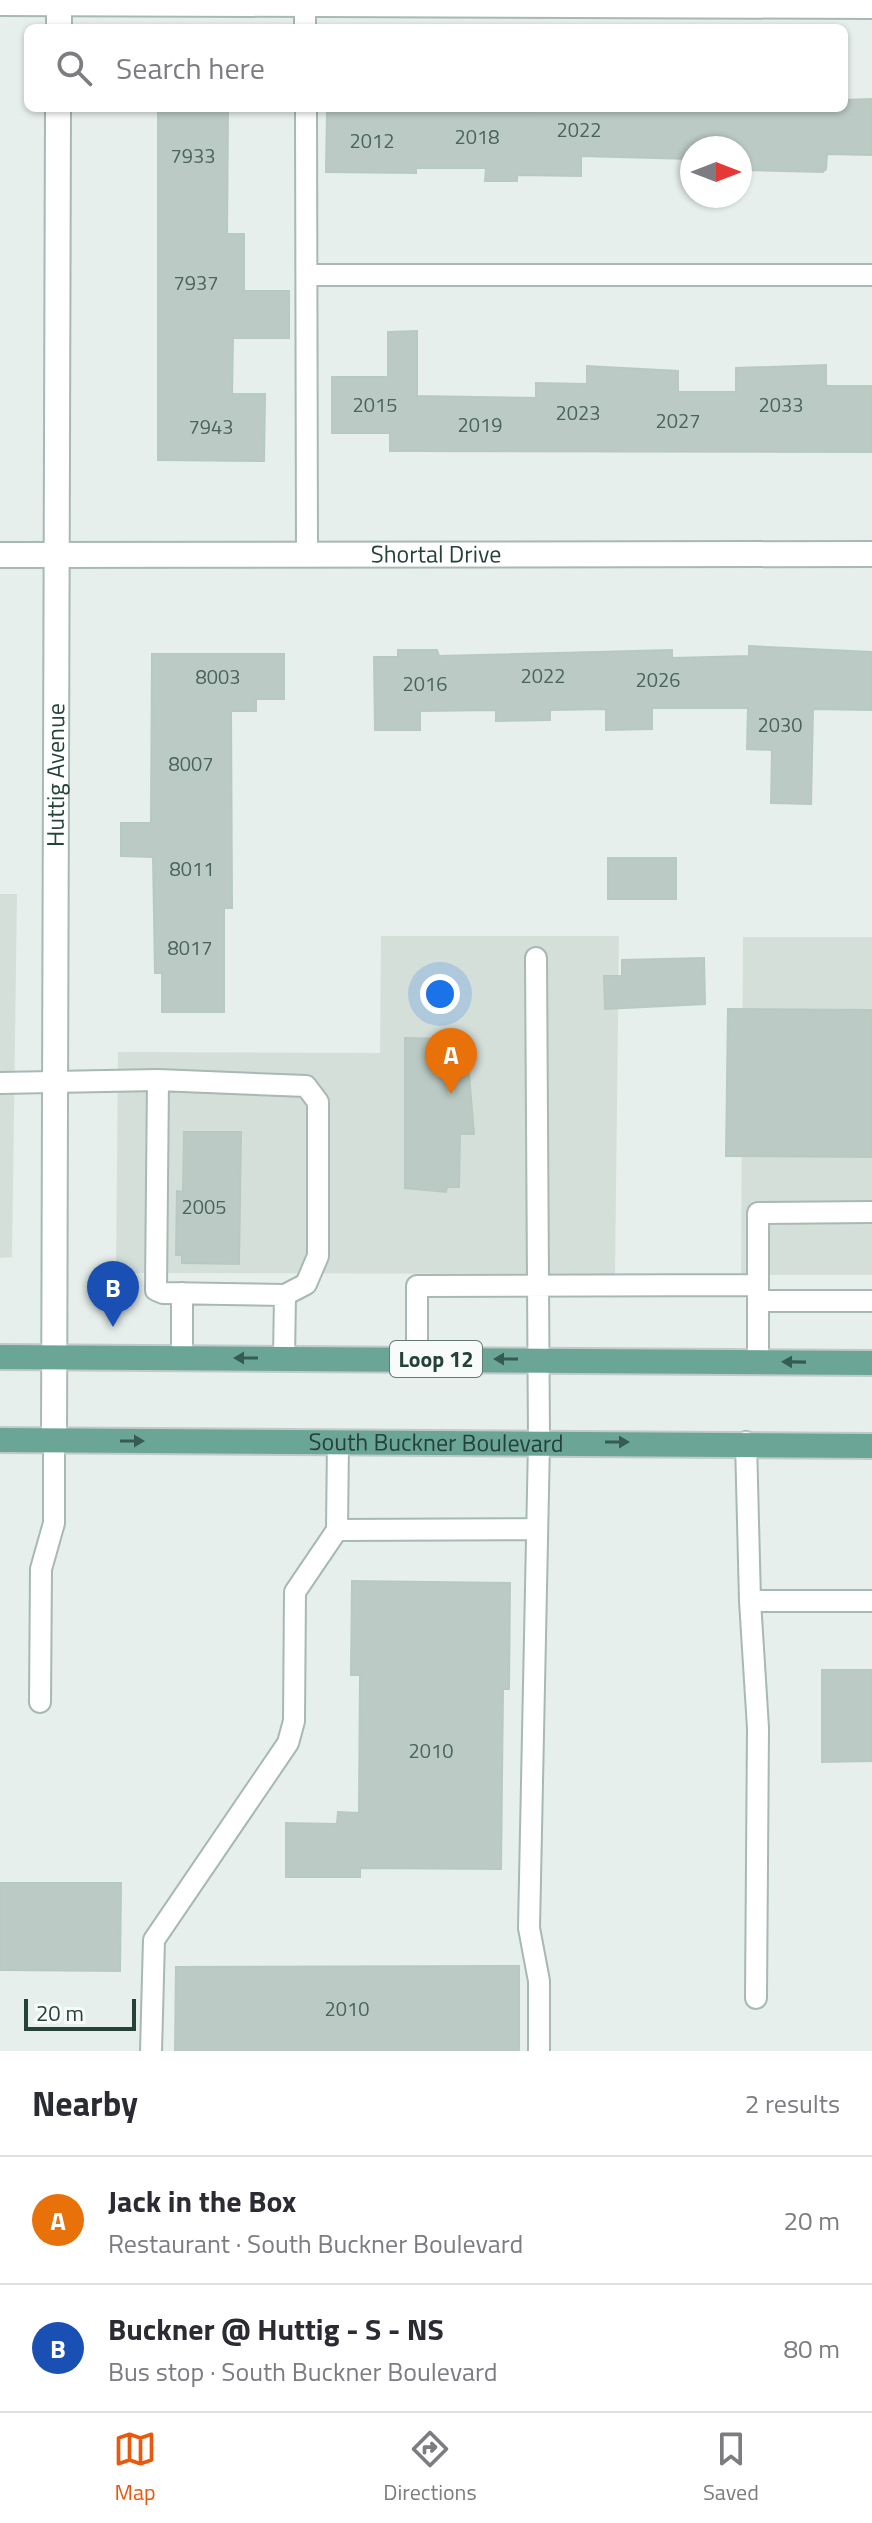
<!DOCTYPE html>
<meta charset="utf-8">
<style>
:root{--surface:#fff;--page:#f7f7f7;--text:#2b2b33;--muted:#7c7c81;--line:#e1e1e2;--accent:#ea580c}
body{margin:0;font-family:"Titillium Web",sans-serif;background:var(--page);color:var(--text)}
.compass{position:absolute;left:680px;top:136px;width:72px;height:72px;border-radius:50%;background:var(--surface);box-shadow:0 2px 6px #0004;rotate:90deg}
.scale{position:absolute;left:24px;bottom:20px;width:112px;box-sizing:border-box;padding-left:8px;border:4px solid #24423a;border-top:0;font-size:22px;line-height:28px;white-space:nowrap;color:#24423a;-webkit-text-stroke:6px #f7fbf9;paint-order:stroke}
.you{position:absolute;left:440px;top:994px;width:28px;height:28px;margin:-20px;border:6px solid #fff;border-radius:50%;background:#1a73e8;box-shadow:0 0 0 12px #1a73e833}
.badge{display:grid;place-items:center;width:52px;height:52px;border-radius:50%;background:var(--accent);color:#fff;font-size:26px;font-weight:700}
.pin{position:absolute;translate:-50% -66px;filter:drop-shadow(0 2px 4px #0008)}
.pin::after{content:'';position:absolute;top:42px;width:28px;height:24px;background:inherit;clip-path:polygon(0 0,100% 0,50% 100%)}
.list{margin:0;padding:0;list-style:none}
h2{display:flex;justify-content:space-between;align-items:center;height:104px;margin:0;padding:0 32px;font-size:34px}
h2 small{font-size:26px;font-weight:400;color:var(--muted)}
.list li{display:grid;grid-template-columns:52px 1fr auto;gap:24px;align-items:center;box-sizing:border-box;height:128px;padding:0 32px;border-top:2px solid var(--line)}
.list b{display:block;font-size:30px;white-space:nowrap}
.list p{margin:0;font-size:26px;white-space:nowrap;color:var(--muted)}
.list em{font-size:26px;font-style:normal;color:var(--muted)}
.icon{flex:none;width:44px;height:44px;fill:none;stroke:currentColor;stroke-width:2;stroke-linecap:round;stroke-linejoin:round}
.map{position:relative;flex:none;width:872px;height:2051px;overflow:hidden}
.search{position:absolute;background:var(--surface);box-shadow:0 2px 6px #0004;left:24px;right:24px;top:24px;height:88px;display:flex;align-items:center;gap:20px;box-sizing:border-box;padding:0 28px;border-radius:12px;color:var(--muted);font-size:30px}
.sheet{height:360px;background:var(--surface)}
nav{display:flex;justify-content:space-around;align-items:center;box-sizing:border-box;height:112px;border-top:2px solid var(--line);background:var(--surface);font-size:22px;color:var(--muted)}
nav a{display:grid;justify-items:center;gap:4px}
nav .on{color:var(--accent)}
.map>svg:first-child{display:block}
.built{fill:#d4dfda}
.building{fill:#bbcac4;stroke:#b8c9c2;stroke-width:2}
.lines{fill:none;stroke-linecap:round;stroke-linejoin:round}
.lane-casing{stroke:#a8b8b2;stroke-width:24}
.street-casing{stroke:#a8b8b2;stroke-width:28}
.primary-casing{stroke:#c2cac8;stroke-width:28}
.lane{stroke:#fff;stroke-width:20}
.street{stroke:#fff;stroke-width:24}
.primary{stroke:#6aa596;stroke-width:24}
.oneway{fill:#365b51}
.labels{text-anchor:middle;stroke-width:8;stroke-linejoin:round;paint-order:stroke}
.number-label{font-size:20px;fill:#4a645c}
.shield{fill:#f7fbf9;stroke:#637a73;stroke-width:2}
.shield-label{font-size:22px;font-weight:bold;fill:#24423a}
.street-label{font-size:24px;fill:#24423a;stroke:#f7fbf9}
</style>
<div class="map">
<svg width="872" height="2051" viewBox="0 0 872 2051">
<rect width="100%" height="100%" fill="#e6efeb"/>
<!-- built -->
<path class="built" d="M0,894h17l-5,363 -12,1z
M381,936h238l-4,338 -499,-1 2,-221 262,1z
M743,937h129v338h-131z"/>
<!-- building -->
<path class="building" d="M872,99v56l-45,-1 -1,15 -3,3 -83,-2v-22h-48v11l-111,-3v20l-64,-1v6h-32l1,-13h-70v5l-90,-1 1,-62 150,-2v4h61v-4h306v-8z
M158,108h70l-1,126h17v57h45v47h-56l-1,56h33l-1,67 -106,-1z
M417,331v65l119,2v-15l51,1v-18l91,5v21h58v-24l90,-3v21h46v66l-482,-1v-18h-58v-56h56v-45z
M749,646l123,6v58l-59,-1 -2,95 -40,-1 1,-53 -25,-1 1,-41h-96v21l-46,1v-21l-56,1v10l-54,1v-11l-76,1v19h-45l-1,-73h24v-7h39l2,6 233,-6v8l77,-2z
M152,654h132v45h-28v12h-25l1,197h-8v104h-62v-39h-7l-2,-116 -32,-1v-33h30z
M608,858h68v41h-68z
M704,958l1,46 -100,5 -1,-33h18v-16z
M728,1009l144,1v147l-146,-1z
M405,1038l46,1v12h8l-1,23h11l5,60h-14l-1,53h-12l-1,5 -41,-4z
M184,1132h57l-2,132 -57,-1v-8h-6l1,-64 6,1z
M352,1581l158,2 -1,106h-6l-2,180 -141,-1v9h-74v-54l51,1 1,-12 21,1 1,-138h-9z
M822,1670h50v91l-50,1z
M0,1883h121l-1,88 -120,-1z
M519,1966v85h-344l1,-84z"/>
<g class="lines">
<defs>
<path id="lane" d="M305,0v28
M306,108l1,447
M307,275h565
M536,958l3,485 -10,485 10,53v70
M158,1080l-2,210 7,3 122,2
M0,1083l158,-3 148,6 12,16v154l-12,28 -21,11 -1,63
M872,1212l-114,1v88h114
M182,1293v64
M758,1301v61
M417,1359v-73l340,-1
M746,1442l4,159 8,127 -2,270
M337,1530l200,-1
M750,1601h122
M40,1702l1,-133 13,-46v-82
M151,2051l3,-111 134,-197 6,-22 1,-129 42,-62 1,-88"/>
<g id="street">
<path d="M0,3l872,3"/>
<path d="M59,28v-28"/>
<path id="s1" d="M0,555l872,-1"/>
<path id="s2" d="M54,1441l4,-1333"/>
</g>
<g id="primary">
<path d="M0,1357l872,6"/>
<path id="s3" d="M0,1440l872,6"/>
</g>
</defs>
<!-- lane casing -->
<use href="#lane" class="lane-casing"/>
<!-- street casing -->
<use href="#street" class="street-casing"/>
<!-- primary casing -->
<use href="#primary" class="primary-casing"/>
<!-- lane -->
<use href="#lane" class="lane"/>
<!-- street -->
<use href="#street" class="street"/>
<!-- primary -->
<use href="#primary" class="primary"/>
</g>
<!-- one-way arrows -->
<defs><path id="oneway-solid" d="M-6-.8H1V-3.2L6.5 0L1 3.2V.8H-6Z" transform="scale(2)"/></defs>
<g class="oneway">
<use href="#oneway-solid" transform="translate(246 1358) rotate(-180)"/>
<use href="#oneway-solid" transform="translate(506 1359) rotate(-180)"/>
<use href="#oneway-solid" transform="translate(794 1362) rotate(-179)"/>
<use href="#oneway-solid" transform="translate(132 1441)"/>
<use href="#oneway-solid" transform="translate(617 1442)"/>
</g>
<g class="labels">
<!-- number labels -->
<g class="number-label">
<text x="579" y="137">2022</text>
<text x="477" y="144">2018</text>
<text x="372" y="148">2012</text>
<text x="193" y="163">7933</text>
<text x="196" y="290">7937</text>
<text x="375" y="412">2015</text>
<text x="781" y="412">2033</text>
<text x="578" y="420">2023</text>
<text x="678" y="428">2027</text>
<text x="480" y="432">2019</text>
<text x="211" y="434">7943</text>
<text x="543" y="683">2022</text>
<text x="218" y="684">8003</text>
<text x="658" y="687">2026</text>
<text x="425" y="691">2016</text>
<text x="780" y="732">2030</text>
<text x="191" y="771">8007</text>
<text x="192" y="876">8011</text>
<text x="190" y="955">8017</text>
<text x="204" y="1214">2005</text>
<text x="431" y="1758">2010</text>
<text x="347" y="2016">2010</text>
</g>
<!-- shield labels -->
<rect class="shield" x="390" y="1341" width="92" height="36" rx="6"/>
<g class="shield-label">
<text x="436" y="1367">Loop 12</text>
</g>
<!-- street labels -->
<g class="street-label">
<text dy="8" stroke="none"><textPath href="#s1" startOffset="436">Shortal Drive</textPath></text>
<text dy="8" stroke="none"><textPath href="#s2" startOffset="666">Huttig Avenue</textPath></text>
<text dy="8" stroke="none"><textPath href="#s3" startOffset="436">South Buckner Boulevard</textPath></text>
</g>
</g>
</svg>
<svg class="compass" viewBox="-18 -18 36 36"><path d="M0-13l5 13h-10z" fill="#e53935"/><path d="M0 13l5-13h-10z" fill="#7c7c81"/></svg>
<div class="scale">20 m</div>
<div class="you"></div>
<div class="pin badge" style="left:451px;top:1094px;background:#e8710a">A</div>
<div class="pin badge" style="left:113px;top:1327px;background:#1a4fb4">B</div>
<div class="search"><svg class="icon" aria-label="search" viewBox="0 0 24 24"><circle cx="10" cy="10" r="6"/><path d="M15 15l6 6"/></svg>Search here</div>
</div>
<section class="sheet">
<h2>Nearby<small>2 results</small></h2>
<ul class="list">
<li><span class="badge" style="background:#e8710a">A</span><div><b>Jack in the Box</b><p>Restaurant · South Buckner Boulevard</p></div><em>20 m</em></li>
<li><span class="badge" style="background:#1a4fb4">B</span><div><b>Buckner @ Huttig - S - NS</b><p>Bus stop · South Buckner Boulevard</p></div><em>80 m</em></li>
</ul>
</section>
<nav>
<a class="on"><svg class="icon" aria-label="map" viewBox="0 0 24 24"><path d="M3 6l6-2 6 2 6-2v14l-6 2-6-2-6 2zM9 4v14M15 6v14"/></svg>Map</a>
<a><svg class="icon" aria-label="directions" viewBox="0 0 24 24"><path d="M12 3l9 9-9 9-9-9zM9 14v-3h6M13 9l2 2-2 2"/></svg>Directions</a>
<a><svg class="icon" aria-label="saved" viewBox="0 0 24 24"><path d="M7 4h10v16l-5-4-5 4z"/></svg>Saved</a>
</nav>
